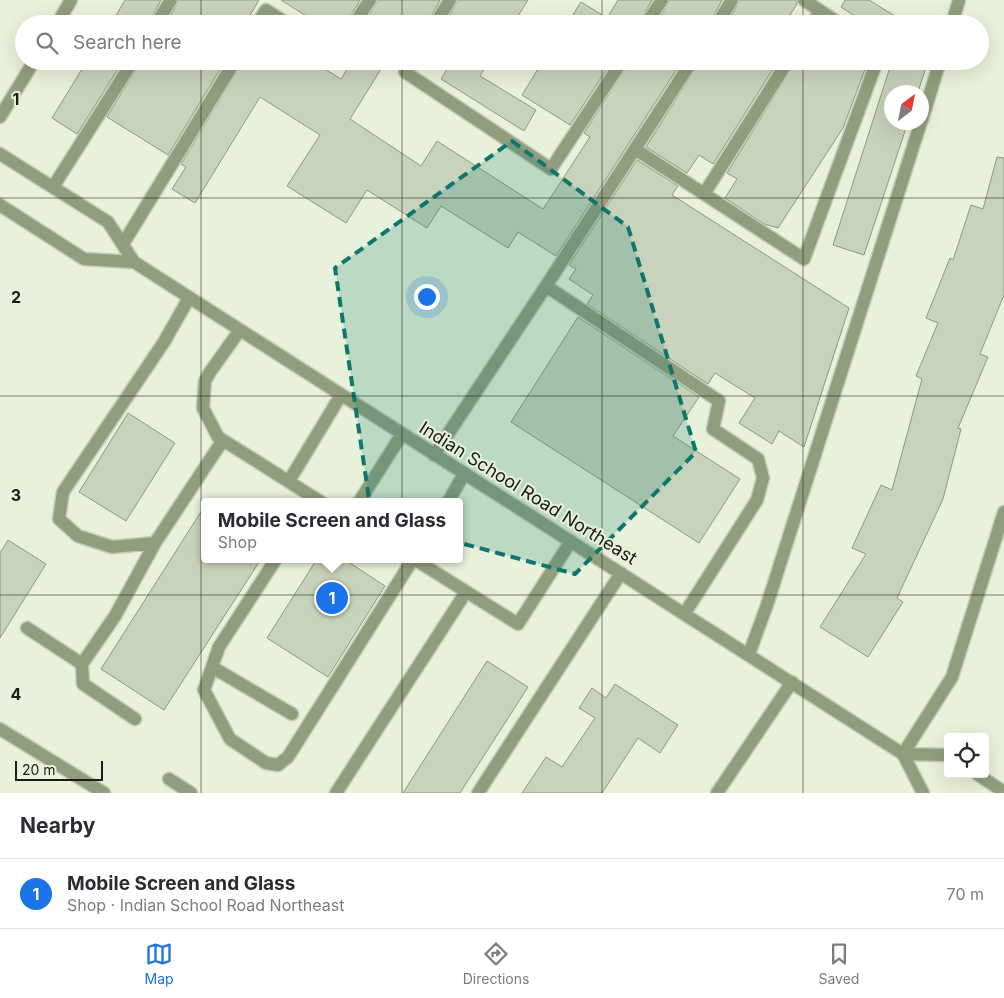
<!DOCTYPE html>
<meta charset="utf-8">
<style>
:root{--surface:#fff;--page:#f2f2f3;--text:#2b2b33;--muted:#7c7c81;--line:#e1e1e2;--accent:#1a73e8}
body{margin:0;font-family:Inter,sans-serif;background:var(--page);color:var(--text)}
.controls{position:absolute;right:15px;bottom:15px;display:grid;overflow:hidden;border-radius:5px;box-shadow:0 5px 20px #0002}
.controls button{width:45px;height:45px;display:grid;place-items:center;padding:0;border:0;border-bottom:1px solid var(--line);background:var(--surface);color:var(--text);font:25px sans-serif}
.compass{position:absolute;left:884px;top:85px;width:45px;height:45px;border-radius:50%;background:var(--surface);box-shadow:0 5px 20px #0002;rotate:32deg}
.scale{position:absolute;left:15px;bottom:12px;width:88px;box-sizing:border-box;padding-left:5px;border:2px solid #191d14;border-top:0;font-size:14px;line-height:18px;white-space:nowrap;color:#191d14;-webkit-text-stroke:4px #e8f2da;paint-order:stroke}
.you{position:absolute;left:426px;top:296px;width:18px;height:18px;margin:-12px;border:4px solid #fff;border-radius:50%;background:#1a73e8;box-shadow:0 0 0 8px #1a73e833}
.badge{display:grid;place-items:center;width:32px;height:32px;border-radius:50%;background:var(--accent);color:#fff;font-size:16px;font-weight:700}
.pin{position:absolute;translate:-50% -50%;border:2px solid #fff;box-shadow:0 1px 5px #0006}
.popup{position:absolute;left:201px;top:498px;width:262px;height:65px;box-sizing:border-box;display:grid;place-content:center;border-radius:5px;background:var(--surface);filter:drop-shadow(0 1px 4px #0005);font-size:16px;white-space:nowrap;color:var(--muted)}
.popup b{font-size:19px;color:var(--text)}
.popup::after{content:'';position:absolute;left:50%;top:100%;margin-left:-10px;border:10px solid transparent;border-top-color:var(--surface)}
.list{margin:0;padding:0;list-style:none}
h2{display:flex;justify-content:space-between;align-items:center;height:65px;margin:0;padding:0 20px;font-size:21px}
h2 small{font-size:16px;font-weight:400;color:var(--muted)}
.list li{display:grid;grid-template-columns:32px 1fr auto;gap:15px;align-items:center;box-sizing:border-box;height:70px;padding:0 20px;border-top:1px solid var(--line)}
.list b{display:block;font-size:19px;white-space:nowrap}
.list p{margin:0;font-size:16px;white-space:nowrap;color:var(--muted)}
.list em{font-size:16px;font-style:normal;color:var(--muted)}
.icon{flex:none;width:28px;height:28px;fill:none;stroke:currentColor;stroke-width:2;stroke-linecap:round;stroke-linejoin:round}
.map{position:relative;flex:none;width:1004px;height:793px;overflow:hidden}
.search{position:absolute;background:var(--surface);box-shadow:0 5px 20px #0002;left:15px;right:15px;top:15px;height:55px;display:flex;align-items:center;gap:12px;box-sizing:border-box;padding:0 18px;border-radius:28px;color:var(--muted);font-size:19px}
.sheet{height:135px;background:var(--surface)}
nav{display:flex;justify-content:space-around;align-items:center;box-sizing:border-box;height:70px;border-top:1px solid var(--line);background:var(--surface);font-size:14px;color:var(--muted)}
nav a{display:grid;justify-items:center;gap:2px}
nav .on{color:var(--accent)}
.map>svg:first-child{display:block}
.building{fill:#c8d3bb;stroke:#8e9881}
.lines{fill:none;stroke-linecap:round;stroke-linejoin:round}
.minor-casing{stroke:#c3ccb6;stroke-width:15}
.minor{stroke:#909e7d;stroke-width:12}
.marked{fill:#0f766e;fill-opacity:0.2;stroke:#0f766e;stroke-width:4;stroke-dasharray:10 6;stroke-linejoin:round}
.grid{fill:none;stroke:#191d14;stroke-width:1;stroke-opacity:0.55}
.labels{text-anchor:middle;stroke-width:4;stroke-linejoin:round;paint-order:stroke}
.street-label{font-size:18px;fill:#191d14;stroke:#e8f2da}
.grid-label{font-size:16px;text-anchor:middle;font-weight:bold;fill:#191d14;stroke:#e8f2da;stroke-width:4;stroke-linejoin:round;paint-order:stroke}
</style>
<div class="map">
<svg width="1004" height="793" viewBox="0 0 1004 793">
<rect width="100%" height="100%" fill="#e8f2da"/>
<!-- building -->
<path class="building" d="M125,0h36l-13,24h-37z
M179,0h80l-14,24h-79z
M281,0h79l-14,24h-27z
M378,0h62l-13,24h-12l-4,-3 -2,3h-45z
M458,0h70l-15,24h-68z
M618,0h34l-14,24h-71l14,-22 26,16z
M670,0h52l-13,24h-53z
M740,0h56l1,4 -13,20h-57z
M845,0h24l39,24h-41l-26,-17z
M87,61h36l-46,73 -25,-16z
M141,61h84l-57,94 -61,-38z
M243,61h69l29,18 11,-18h34l-36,58 71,47 16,-25 106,68 47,-72 -6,-4 46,-72h52l-126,195 -38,-24 -10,16 -67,-42 -14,22 -60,-38 -21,33 -59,-37 33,-51 -60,-38 -65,106 -23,-14 14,-22 -5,-3z
M452,61h37l-9,15 56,34 -12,21 -83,-52z
M543,61h69l-42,64 -48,-30z
M700,61h78l-65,103 -14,-9 -12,18 -41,-26z
M796,61h72l-25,67 -65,100 -14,-4 -39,-26 12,-19 -10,-6z
M892,61h36l-10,31h-26v30h16l-44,133 -31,-10z
M997,157l7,1v137l-24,59 8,3 -30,71 3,1 -18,70 -46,99 6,4 -35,55 -48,-30 46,-73 -14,-6 29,-63 11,5 30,-111 -6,-3 22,-53 -12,-5 24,-60 3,2 18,-55 12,4z
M637,160l41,26 -6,9 177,113 -45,139 -25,-16 -7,13 -33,-21 16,-25 -40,-25 -7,11 -121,-80 6,-9 -24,-16 7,-10 -7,-4z
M578,317l121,80 -26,39 67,43 -41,64 -188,-121z
M128,413l47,30 -49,78 -47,-29z
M204,507v52h57l-97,151 -63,-41z
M8,540l38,24 -46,74v-85z
M317,559h27l41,27 -57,91 -61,-39z
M487,661l41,26 -68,106h-57z
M615,684l63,41 -18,28 -22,-15 -36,55h-80l24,-36 16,10 33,-49 -16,-10 13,-20 14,10z"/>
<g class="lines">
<defs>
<path id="minor" d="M804,0l36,24
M57,24l14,-24
M156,24l15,-24
M257,24l9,-14 22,14
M354,24l16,-24
M435,24l15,-24
M646,24l16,-24
M717,24l15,-24
M812,24l8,-13
M952,24l7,-24
M412,61l-7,11 146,97 71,-108
M0,117l34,-56
M922,120l18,-59
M635,149l169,110 73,-198
M0,154l108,68 26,40 769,492 20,39
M53,187l80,-126
M704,194l84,-133
M0,205l84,54 50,3
M123,244l112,-183
M546,286l146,-225
M240,330l-30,42 -5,9 -2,27 15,29 103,65
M434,455l112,-169 173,115 -6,28 45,30 5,19 -6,22 -72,113
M289,481l52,-86
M359,502l43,-68
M448,502l16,-28
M155,543l-43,4 -34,-11 -19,-17 4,-27 101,-150 25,-44
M276,559l-57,88 -15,43 26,49 36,24 12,2 10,-8 125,-198
M414,559l104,65 53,-83
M27,628l55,36
M749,654l18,-49 154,-483
M212,667l80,47
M135,719l-52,-35 -1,-20 33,-48 40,-73 68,-103
M0,729l104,64
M903,754l49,-77 52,-165
M903,754l45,1
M977,774l27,18
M169,779l22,14
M336,793l130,-201
M478,793l143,-220
M717,793l75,-111"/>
</defs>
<!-- minor casing -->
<use href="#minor" class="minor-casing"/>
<!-- minor -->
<use href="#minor" class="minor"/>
</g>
<!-- marked area -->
<path class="marked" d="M512,141l116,86 68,225 -121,122 -203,-55 -37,-251z"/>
<!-- grid -->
<path class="grid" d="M201,0v24M402,0v24M602,0v24M803,0v24M201,61v732M402,61v732M602,61v732M803,61v732M0,198h1004M0,396h1004M0,595h1004"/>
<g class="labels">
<!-- street labels -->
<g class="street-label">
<text transform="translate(528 493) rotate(32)" y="6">Indian School Road Northeast</text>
</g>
</g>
<g class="grid-label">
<text x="16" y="105">1</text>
<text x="16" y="303">2</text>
<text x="16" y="501">3</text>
<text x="16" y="700">4</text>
</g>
</svg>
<div class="controls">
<button><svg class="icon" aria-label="locate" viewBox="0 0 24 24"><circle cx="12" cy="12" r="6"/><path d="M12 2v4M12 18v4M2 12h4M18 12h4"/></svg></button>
</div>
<svg class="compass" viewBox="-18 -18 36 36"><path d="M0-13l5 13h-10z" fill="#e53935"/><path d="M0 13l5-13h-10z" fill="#7c7c81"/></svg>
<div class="scale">20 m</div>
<div class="you"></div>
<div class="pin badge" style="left:332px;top:598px">1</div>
<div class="popup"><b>Mobile Screen and Glass</b>Shop</div>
<div class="search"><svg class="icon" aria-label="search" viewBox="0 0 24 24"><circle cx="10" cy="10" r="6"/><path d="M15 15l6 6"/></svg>Search here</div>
</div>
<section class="sheet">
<h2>Nearby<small></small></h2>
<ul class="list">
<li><span class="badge">1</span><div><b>Mobile Screen and Glass</b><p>Shop · Indian School Road Northeast</p></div><em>70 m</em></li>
</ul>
</section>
<nav>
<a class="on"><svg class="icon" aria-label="map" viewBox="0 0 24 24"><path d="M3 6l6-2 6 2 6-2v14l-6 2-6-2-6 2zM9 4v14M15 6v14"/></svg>Map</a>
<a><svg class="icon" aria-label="directions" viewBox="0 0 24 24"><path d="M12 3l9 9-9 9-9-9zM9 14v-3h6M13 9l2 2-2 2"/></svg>Directions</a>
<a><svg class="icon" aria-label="saved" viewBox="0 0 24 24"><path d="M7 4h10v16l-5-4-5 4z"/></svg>Saved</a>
</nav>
